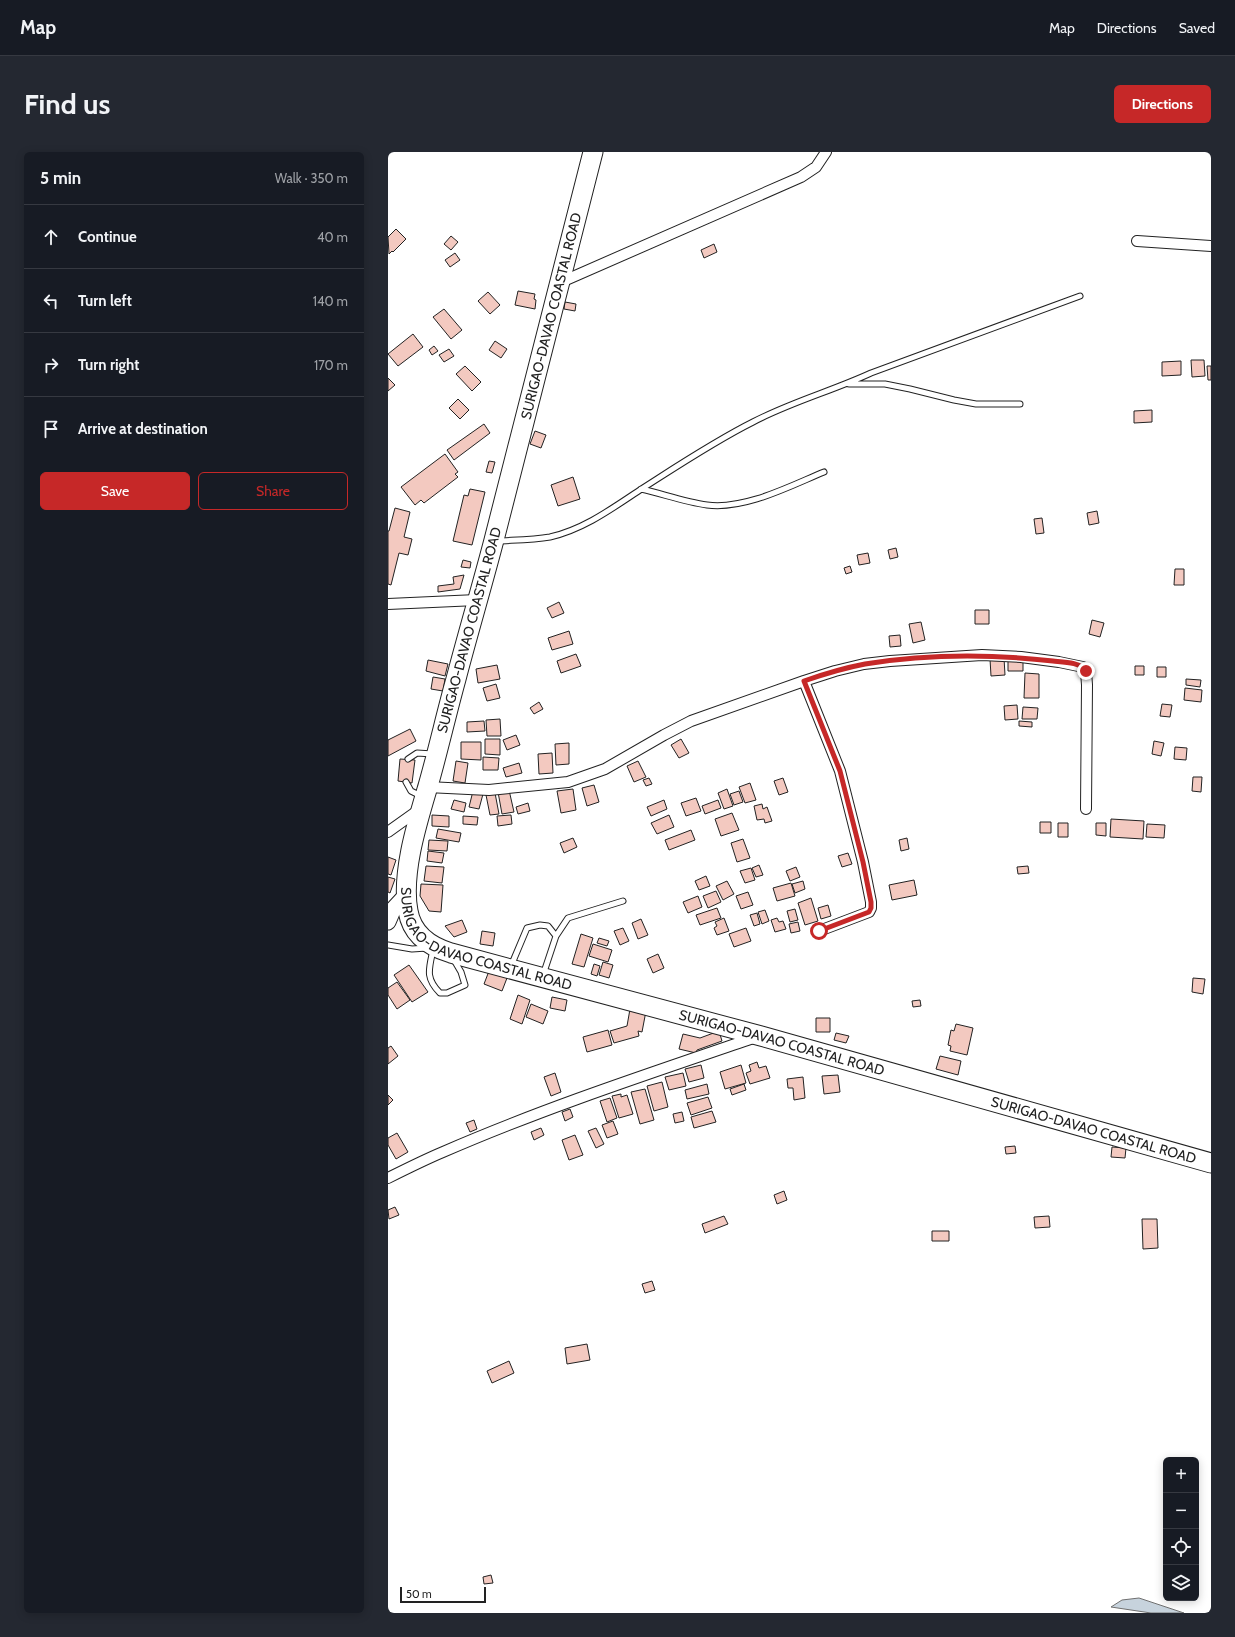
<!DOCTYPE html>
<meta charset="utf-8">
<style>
:root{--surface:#171b24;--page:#242831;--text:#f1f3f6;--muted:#9ea1a6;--line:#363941;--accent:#c62828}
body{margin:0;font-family:Cabin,sans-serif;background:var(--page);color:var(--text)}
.controls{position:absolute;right:12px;bottom:12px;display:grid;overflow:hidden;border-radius:6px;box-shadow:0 2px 10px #0003}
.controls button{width:36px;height:36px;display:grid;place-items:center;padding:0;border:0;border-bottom:1px solid var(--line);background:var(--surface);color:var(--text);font:20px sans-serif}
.scale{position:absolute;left:12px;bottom:10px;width:86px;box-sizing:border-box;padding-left:4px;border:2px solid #222;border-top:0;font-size:11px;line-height:14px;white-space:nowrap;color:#222;-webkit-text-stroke:3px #fff;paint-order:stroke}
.stop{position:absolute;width:12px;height:12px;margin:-9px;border:3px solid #c62828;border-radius:50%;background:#fff}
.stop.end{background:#c62828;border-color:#fff;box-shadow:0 1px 4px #0008}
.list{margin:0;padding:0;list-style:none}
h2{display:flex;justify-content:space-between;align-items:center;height:52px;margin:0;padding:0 16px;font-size:17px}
h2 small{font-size:13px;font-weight:400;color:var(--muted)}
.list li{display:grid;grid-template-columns:26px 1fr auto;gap:12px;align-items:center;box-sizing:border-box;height:64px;padding:0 16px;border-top:1px solid var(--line)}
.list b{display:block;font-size:15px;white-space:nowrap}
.list em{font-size:13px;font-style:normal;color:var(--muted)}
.actions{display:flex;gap:8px;padding:12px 16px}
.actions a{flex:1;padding:9px 0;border:1px solid var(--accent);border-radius:6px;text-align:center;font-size:14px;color:var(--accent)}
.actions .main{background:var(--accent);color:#fff}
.icon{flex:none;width:22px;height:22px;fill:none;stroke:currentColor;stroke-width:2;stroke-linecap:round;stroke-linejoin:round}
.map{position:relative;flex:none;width:823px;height:1461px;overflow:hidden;border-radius:6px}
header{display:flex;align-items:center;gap:24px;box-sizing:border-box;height:56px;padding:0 20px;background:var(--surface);border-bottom:1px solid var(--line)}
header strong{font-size:19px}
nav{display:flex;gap:22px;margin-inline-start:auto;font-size:14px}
.intro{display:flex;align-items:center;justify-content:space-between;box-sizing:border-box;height:96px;padding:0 24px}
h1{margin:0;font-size:28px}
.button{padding:10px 18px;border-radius:6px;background:var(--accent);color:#fff;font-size:14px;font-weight:700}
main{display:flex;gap:24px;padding:0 24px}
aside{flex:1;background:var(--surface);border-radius:6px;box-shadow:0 2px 10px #0003}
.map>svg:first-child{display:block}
.water{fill:#c7d3dd;stroke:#6f6f6f}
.building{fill:#f3c9c0;stroke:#222}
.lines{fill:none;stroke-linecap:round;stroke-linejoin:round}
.lane-casing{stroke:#222;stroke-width:7}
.street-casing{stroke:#222;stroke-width:12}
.secondary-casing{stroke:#222;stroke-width:17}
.highway-casing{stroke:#222;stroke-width:21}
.lane{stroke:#fff;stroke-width:5}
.street{stroke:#fff;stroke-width:10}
.secondary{stroke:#fff;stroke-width:15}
.highway{stroke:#fff;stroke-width:19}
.route{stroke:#c62828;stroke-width:5}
.labels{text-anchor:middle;stroke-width:3;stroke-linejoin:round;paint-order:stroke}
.street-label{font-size:14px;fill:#222;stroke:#fff}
</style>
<header>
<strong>Map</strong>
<nav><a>Map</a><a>Directions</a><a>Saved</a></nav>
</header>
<div class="intro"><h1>Find us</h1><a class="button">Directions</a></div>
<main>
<aside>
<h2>5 min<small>Walk · 350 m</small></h2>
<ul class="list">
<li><svg class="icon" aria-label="ahead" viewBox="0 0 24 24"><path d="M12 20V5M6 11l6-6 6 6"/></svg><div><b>Continue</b></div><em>40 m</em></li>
<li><svg class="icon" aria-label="left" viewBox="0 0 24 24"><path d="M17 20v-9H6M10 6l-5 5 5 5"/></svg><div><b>Turn left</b></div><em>140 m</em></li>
<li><svg class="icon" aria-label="right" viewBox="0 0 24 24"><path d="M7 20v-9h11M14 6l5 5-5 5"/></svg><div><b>Turn right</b></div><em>170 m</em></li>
<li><svg class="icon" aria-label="arrive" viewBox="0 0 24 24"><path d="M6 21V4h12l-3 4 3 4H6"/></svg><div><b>Arrive at destination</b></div></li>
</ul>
<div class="actions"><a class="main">Save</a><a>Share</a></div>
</aside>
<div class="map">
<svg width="823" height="1461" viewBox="0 0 823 1461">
<rect width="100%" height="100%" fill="#fff"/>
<!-- water -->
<path class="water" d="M751,1446l45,15h-33l-40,-6 11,-7z"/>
<!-- building -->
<path class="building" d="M8,77l10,10 -13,13 -1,-1 -3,3 -1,-17z
M63,84l7,6 -7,8 -7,-6z
M326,92l3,8 -13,6 -3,-8z
M67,101l5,7 -10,7 -5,-7z
M130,139l17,3 -1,5 2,1 -1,9 -20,-4z
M100,140l12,13 -10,9 -12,-13z
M177,150l11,2 -1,7 -11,-2z
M56,157l18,21 -11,9 -18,-22z
M25,182l10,13 -25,19 -10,-12z
M107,189l12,8 -6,9 -12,-8z
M46,194l4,5 -6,4 -3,-5z
M61,197l5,7 -10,6 -5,-7z
M803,208h13l1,16 -13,1z
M793,209v14l-19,1v-14z
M77,214l16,16 -9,9 -16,-17z
M819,214h4v14h-3z
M0,226l7,7 -7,6z
M70,247l11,11 -9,9 -11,-11z
M764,258v12l-18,1v-12z
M96,272l6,9 -36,27 -7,-10z
M147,279l11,4 -5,13 -11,-4z
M57,302l13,18 -3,2 3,3 -34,26 -3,-3 -6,5 -14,-18z
M101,309l6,1 -3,11 -6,-1z
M185,325l7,22 -22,7 -7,-21z
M82,337l15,3 -13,53 -19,-4 11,-46 4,1z
M7,356l15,4 -6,25 8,2 -4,16 -9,-2 -8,32 -3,-1v-53h1z
M709,359l2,12 -10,2 -2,-12z
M654,366l2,15 -8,1 -2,-15z
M508,396l2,9 -8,2 -2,-9z
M480,401l2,10 -11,2 -2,-10z
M75,408l8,2 -1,6 -9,-1z
M462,414l2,6 -6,2 -2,-6z
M787,417h9v16h-10z
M76,423l-4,14 -22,3v-6l16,-2 -1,-7z
M171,450l5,11 -12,5 -5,-10z
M587,458h14v14h-14z
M704,468l12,3 -4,14 -11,-3z
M533,470l4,18 -12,3 -4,-19z
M181,479l4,13 -21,6 -4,-12z
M512,483l1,11 -11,1 -1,-11z
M188,502l5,12 -20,7 -4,-12z
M616,506l1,17 -14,1 -1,-17z
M620,507h15v12h-15z
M40,508l20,4 -3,12 -19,-5z
M109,513l3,14 -22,4 -2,-14z
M747,514h9v9h-9z
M769,515h9v10h-9z
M637,521l14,1v24h-15z
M45,525l12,2 -2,12 -12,-2z
M798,527l15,1 -1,7 -14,-2z
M108,532l4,14 -13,3 -4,-13z
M797,536l17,2 -1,12 -17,-2z
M151,550l4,7 -9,5 -4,-6z
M774,552l10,1 -2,12 -10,-1z
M629,553l1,14 -13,1 -1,-14z
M635,555l15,1 -1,11h-15z
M112,567l1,17h-14l-1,-16z
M96,569l1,10 -18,1v-10z
M631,569l13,1v5l-13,-1z
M22,577l6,12 -28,15v-16z
M128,583l4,10 -13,5 -4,-10z
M97,587h15v16l-15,-1z
M293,587l8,14 -10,5 -8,-13z
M766,589l10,2 -3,13 -9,-2z
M73,590h20v18l-20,-1z
M181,591v21l-13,1 -1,-21z
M787,595l12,1 -1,12 -12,-1z
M164,601l1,20 -14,1 -1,-20z
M95,605l16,1 -1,12h-15z
M12,607l15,1 -3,23 -14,-2z
M68,609l12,2 -3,20 -12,-2z
M250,609l8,16 -12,5 -7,-16z
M131,611l3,10 -16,4 -3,-9z
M805,625h9l-1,15 -9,-1z
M261,626l3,6 -6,2 -3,-6z
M395,626l5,14 -9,3 -5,-14z
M362,631l6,17 -11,3 -6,-16z
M206,633l5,17 -12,4 -5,-18z
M185,637l3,21 -15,3 -4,-22z
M339,637l6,17 -9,3 -6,-16z
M121,638l5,22 -12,2 -4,-22z
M85,639l10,3 -4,15 -10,-2z
M351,639l4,11 -9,3 -4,-11z
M107,641l4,21 -9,1 -4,-20z
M308,646l5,13 -15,5 -5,-13z
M66,648l12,3 -2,9 -13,-3z
M276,648l3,9 -16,7 -4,-9z
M330,648l3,8 -16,6 -3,-8z
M140,651l2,8 -12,3 -2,-7z
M374,652l1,5 4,-2 5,14 -7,2 -1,-4 -7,1 -3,-14z
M344,661l7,17 -18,6 -6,-17z
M44,663l17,1v11l-17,-1z
M123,663l1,9 -14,2 -1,-10z
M281,663l5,12 -17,7 -6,-11z
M75,664l15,1 -1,8 -14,-1z
M723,667l33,2 -1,18 -33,-2z
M652,670h11v11h-11z
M670,671h10v14h-10z
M708,671h10v13l-10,-1z
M759,672l18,1 -1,13 -18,-1z
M50,677l23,4 -2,9 -23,-4z
M303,678l4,10 -26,10 -4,-10z
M185,686l4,9 -13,6 -4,-10z
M519,686l2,11 -8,2 -2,-11z
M355,687l7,19 -13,4 -6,-19z
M41,688l19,1 -1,10 -19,-1z
M40,699l16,2 -2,10 -15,-2z
M460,701l4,11 -10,3 -4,-11z
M0,705l8,3 -5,15 -3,-1z
M371,713l4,10 -7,2 -4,-9z
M38,714l18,1 -2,16 -18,-2z
M640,714l1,7 -11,1 -1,-7z
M408,715l4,10 -10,4 -4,-10z
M363,716l4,12 -10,3 -5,-12z
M318,724l4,10 -11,4 -4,-9z
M0,725l7,2 -5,14 -2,-1z
M526,728l3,15 -25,5 -3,-15z
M339,729l7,13 -11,6 -7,-14z
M415,729l2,8 -10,4 -3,-9z
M403,731l4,13 -18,5 -4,-13z
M33,732l22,1 -2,27 -12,-1 -9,-15z
M328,739l5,11 -13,6 -5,-12z
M360,740l5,13 -12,4 -5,-13z
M310,744l4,11 -14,6 -5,-11z
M423,746l7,23 -13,4 -7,-22z
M440,753l3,11 -10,3 -3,-11z
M329,756l4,10 -21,7 -4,-10z
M407,757l3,11 -8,2 -3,-11z
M377,758l4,11 -7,3 -4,-12z
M369,761l3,11 -6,2 -4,-11z
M336,766l5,13 -12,4 -3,-7 3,-2 -2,-4z
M389,766l2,4 4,-1 3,8 -11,3 -4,-12z
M253,767l7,16 -10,4 -6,-16z
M74,768l5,12 -13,5 -9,-11z
M410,770l2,9 -9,2 -2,-9z
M235,776l6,13 -9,4 -6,-14z
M358,776l5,13 -17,6 -5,-13z
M94,779l13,2 -2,13 -13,-2z
M193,782l12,4 -9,29 -12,-3z
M211,786l10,3 -2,5 -10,-3z
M205,792l19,6 -4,12 -19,-6z
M270,802l6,14 -11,5 -6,-14z
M215,810l10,3 -4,13 -10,-3z
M206,812l6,2 -3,10 -6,-2z
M21,813l19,27 -16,10 -18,-27z
M101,819l18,7 -5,13 -18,-7z
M805,826l12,1 -2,15 -11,-2z
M9,830l13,18 -13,9 -9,-14v-7z
M130,843l12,5 -8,24 -12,-5z
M164,845l15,3 -2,11 -15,-3z
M532,848l1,6 -8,1 -1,-6z
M143,852l17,7 -5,13 -17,-7z
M242,857l16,2 -4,21 -4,-1 1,5 -25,7 -4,-12 17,-5z
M428,866h14v14h-14z
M568,872l17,4 -6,27 -17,-4 1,-5 -3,-1 3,-15 3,1z
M220,878l4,15 -25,7 -4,-15z
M331,879l3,10 -25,9 -1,3 -17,-4 4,-15 17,4z
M448,881l13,3 -3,7 -12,-3z
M3,894l7,10 -10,8v-16z
M552,904l21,5 -3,14 -22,-6z
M369,910l2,6 7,-2 4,12 -20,6 -4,-11 5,-2 -2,-6z
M313,913l3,13 -15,4 -4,-13z
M353,913l5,18 -21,6 -5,-17z
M167,921l6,19 -10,4 -7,-19z
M295,921l3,13 -17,4 -4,-13z
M450,923l2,17 -16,2 -2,-18z
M415,925l2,21 -11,2 -1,-12h-5l-1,-9z
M274,930l6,25 -14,4 -7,-25z
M319,932l2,10 -22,5 -2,-9z
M356,932l2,6 -14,5 -2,-6z
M257,937l9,31 -14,4 -9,-32z
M233,942v3l6,-2 6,19 -14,4 -7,-22z
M0,943l5,5 -5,5z
M320,945l4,11 -21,7 -4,-12z
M222,946l7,20 -10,4 -7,-21z
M182,957l3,8 -8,4 -3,-9z
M324,959l4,11 -22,6 -3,-11z
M294,960l2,9 -9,2 -2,-9z
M86,968l3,9 -7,3 -4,-9z
M225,969l5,13 -11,4 -5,-13z
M153,976l3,7 -10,5 -3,-8z
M208,976l8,16 -8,4 -8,-17z
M9,981l11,19 -12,7 -8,-14v-7z
M187,983l8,20 -14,5 -7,-20z
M627,994l1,7 -10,1 -1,-7z
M724,995l14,1 -1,10 -14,-1z
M396,1039l3,9 -10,4 -3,-9z
M7,1055l4,8 -10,4 -1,-9z
M336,1064l4,8 -23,9 -3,-9z
M661,1064l1,11 -15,1 -1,-11z
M754,1067h15l1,29 -15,1z
M544,1079h17v10h-17z
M264,1129l3,9 -10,3 -3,-9z
M199,1192l3,16 -23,4 -2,-16z
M121,1209l5,12 -22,10 -5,-12z
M103,1423l2,8 -9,1 -1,-7z"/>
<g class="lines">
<defs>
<path id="lane" d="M461,232h36l25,5 44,11 22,4h44
M253,337c22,5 44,13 66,16 38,5 83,-19 117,-33
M110,389c17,-1 35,-1 52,-4 35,-8 64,-30 93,-49 36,-23 72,-47 110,-66 38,-20 79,-31 118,-49l209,-77
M20,607l9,-6 16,1
M18,630l5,9 10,5
M0,793l24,4 15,-1
M45,798c-4,19 -8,28 7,43h7l18,-8 -4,-13 -7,-12
M123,814l16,-38 13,-3 8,1 8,10
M155,823l13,-39 12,-18 55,-17"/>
<path id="street" d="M749,89l74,5
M171,131l242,-106 15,-10 10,-15
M0,452l89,-4
M416,529l36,90 23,91 8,40v6l-2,4 -50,19
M39,635l62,3 79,-8 37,-13 59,-34 27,-14 113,-40 31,-10 29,-7 26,-3 92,-6 39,2 38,5 24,5 3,4 1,14 -1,124
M0,680l32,-23
M0,1026c18,-9 36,-18 55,-26 101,-44 208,-79 313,-115"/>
<path id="secondary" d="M0,770l6,-14 13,-14"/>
<g id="highway">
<path id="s1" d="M205,0c-34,129 -65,259 -99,388 -12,46 -26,93 -38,139 -10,36 -18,72 -28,107 -11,37 -27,88 -20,125 4,24 23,36 43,42l310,83 450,127"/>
</g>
</defs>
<!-- lane casing -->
<use href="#lane" class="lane-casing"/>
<!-- street casing -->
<use href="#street" class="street-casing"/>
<!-- secondary casing -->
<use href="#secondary" class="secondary-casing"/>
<!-- highway casing -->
<use href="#highway" class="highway-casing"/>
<!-- lane -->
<use href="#lane" class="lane"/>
<!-- street -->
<use href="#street" class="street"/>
<!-- secondary -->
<use href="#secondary" class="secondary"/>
<!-- highway -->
<use href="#highway" class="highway"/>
</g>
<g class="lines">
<!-- route -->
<path class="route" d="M431,779l50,-19 2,-4v-6l-8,-40 -23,-91 -36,-90c20,-7 40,-13 61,-17 62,-10 126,-10 188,-3 9,1 28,1 33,10"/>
</g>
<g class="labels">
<!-- street labels -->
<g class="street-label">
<text transform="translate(163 164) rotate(-76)" y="5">SURIGAO-DAVAO COASTAL ROAD</text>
<text transform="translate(81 478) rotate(-75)" y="5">SURIGAO-DAVAO COASTAL ROAD</text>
<text dy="5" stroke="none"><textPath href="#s1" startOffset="865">SURIGAO-DAVAO COASTAL ROAD</textPath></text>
<text dy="5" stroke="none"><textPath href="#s1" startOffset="1189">SURIGAO-DAVAO COASTAL ROAD</textPath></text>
<text dy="5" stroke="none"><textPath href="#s1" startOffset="1513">SURIGAO-DAVAO COASTAL ROAD</textPath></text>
</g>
</g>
</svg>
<div class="controls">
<button>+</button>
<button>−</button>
<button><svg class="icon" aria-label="locate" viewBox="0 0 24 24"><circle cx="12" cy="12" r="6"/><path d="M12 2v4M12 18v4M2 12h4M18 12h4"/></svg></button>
<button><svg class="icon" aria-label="layers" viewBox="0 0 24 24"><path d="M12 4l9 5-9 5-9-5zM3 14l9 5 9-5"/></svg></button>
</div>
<div class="scale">50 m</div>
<div class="stop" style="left:431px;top:779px"></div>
<div class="stop end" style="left:698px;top:519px"></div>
</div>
</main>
